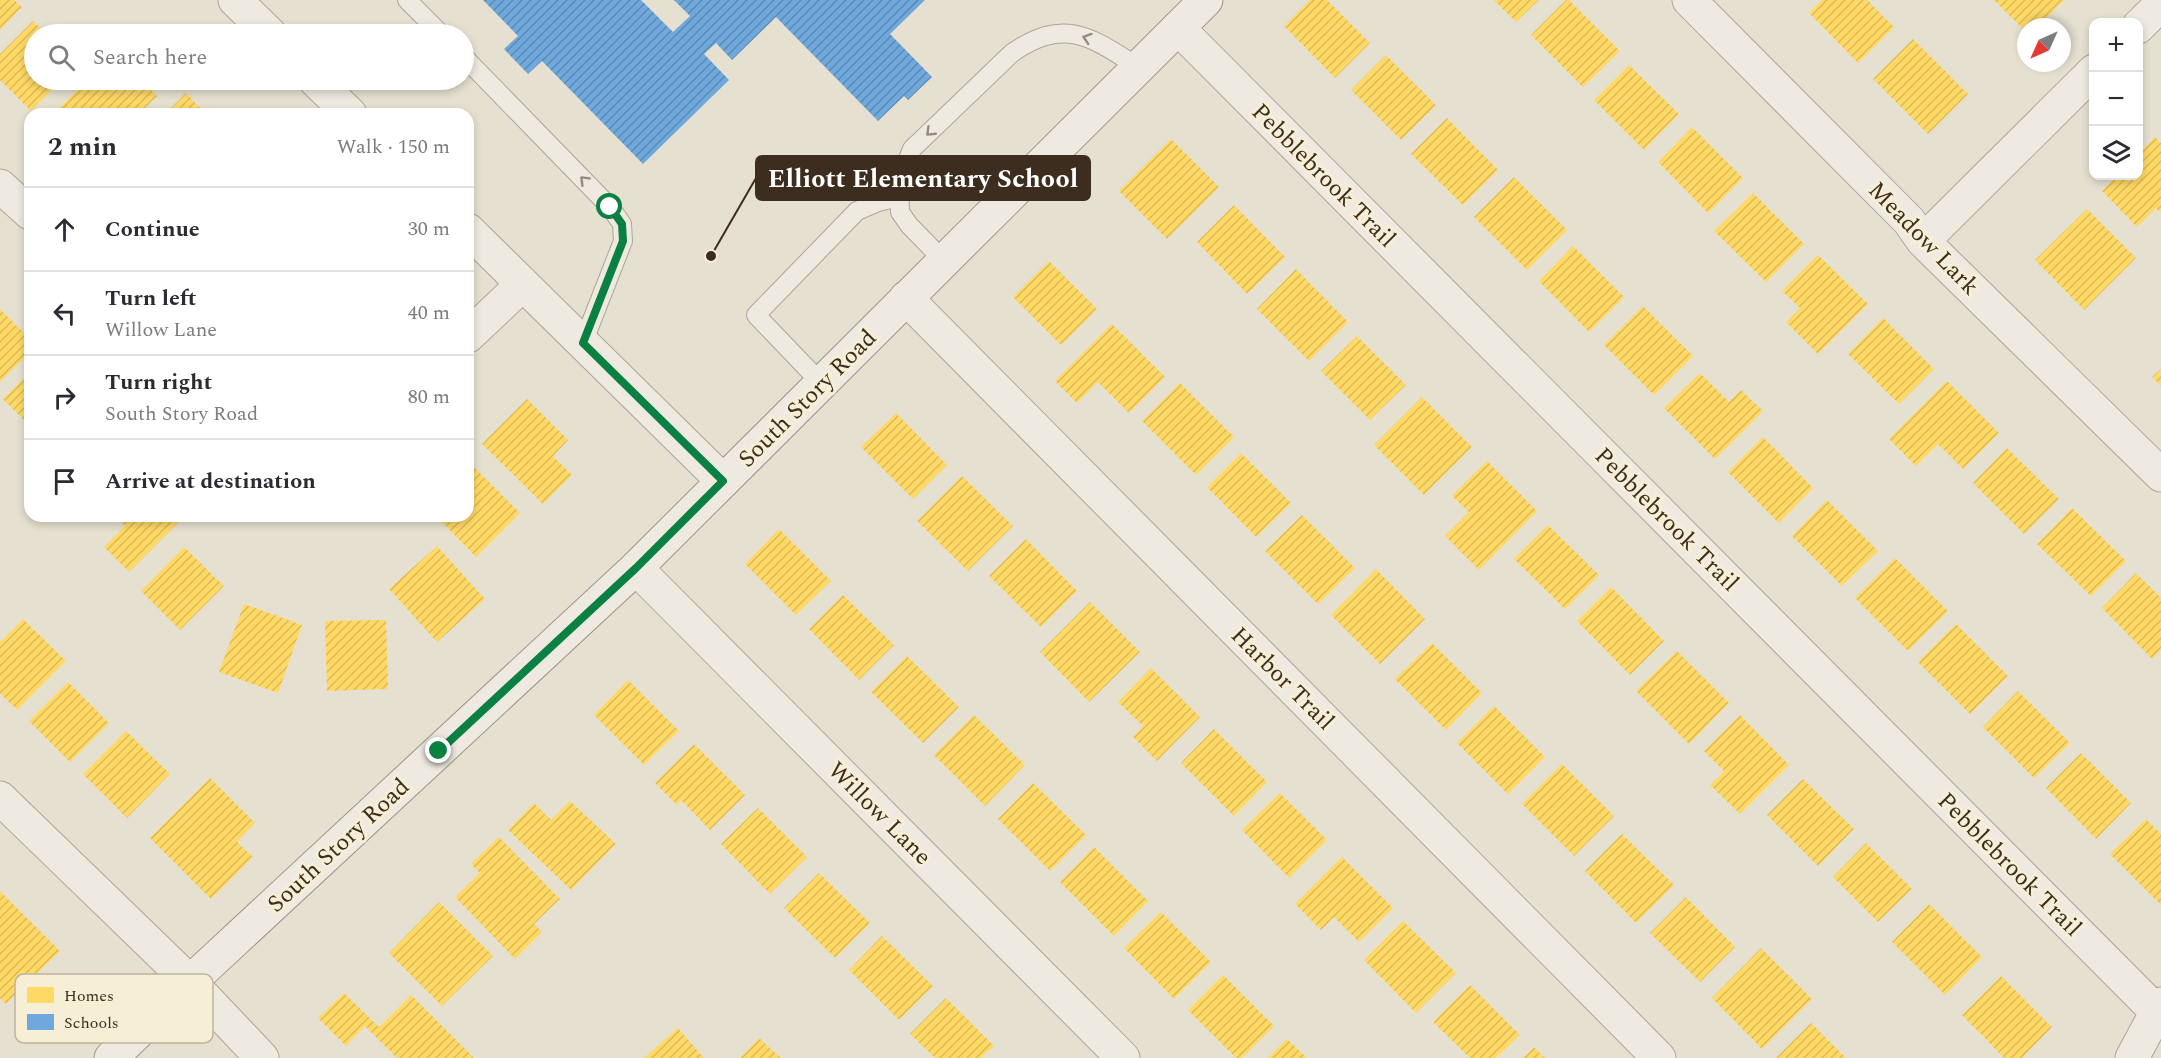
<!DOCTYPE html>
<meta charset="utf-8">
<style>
:root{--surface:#fff;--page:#f7f7f7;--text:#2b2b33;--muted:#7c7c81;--line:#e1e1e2}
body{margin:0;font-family:Spectral,serif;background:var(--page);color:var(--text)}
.controls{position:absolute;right:18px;top:18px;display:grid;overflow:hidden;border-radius:12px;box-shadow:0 3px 9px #0003}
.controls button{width:54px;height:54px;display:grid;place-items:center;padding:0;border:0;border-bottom:2px solid var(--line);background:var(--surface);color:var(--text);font:30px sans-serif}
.compass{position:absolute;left:2017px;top:18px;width:54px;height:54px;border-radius:50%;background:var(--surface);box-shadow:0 3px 9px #0003;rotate:225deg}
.stop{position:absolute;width:18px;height:18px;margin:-14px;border:4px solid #0b8043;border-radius:50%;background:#fff}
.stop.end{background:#0b8043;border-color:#fff;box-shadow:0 2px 6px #0008}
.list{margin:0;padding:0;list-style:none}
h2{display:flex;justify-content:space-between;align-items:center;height:78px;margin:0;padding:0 24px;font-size:26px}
h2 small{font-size:20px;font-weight:400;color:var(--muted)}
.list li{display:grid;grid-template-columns:39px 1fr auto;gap:18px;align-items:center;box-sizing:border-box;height:84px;padding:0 24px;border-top:2px solid var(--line)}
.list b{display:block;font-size:22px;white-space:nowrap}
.list p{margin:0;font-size:20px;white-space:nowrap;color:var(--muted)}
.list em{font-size:20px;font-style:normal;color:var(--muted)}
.icon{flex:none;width:33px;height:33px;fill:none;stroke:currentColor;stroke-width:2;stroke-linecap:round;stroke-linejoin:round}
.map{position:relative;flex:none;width:2161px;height:1058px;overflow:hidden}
.search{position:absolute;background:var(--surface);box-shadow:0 3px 9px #0003;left:24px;top:24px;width:450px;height:66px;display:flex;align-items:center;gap:15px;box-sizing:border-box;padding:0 21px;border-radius:33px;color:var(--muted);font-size:22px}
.panel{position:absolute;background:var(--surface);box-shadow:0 3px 9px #0003;left:24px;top:108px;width:450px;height:414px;border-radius:18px}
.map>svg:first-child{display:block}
.homes{fill:url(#homes-hatch)}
.schools{fill:url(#schools-hatch)}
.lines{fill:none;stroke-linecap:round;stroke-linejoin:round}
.service-casing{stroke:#aca598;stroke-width:20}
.minor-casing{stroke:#aca598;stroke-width:35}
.secondary-casing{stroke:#9c9488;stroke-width:35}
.service{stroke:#eeeae1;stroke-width:18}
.minor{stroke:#eeeae1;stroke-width:33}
.secondary{stroke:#eeeae1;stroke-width:33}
.oneway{stroke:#958c80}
.route{stroke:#0b8043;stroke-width:8}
.labels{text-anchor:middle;stroke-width:6;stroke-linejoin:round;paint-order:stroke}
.street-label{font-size:24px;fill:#3c2d1f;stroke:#f7eed6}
.key{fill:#f7eed6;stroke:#bfb49f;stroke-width:1.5}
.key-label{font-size:16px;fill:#3c2d1f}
.leader{fill:none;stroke:#3c2d1f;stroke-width:2}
.callout-dot{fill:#3c2d1f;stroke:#f7eed6;stroke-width:2}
.callout{fill:#3c2d1f;stroke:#3c2d1f;stroke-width:2}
.callout-label{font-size:26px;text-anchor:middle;font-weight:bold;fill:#fff}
</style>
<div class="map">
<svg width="2161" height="1058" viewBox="0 0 2161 1058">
<defs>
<pattern id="homes-hatch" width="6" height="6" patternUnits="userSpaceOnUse" patternTransform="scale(1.5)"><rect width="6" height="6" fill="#ffd966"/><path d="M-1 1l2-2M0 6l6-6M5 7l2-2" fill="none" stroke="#dbbb58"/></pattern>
<pattern id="schools-hatch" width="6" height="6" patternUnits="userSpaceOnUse" patternTransform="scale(1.5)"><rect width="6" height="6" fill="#6fa8dc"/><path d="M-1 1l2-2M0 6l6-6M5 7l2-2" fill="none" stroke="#5c89b2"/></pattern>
</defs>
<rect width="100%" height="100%" fill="#e6e0d0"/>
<!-- homes -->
<path class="homes" d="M0,0h14l8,7 -22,23z
M1310,0h17l43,43 -35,35 -51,-52z
M1494,0h45l-23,22z
M1566,0h3l51,51 -37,36 -52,-52z
M1822,0h45l27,27 -36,36 -49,-50z
M1994,0h70l-27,27h-11v5z
M33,21l14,13h-13v46h28l-31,31 -31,-31v-26z
M1913,39l55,55 -40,40 -55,-55z
M1386,55l50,50 -35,35 -50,-50z
M1629,65l50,49 -35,36 -50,-50z
M88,80h52l17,16 -18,18h-86z
M186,93l20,21h-41z
M1447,118l51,52 -35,35 -52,-51z
M1692,127l51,51 -35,35 -50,-51z
M2155,137l6,6v70l-5,-5 -19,19 -35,-36 15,-15h21v-22z
M1171,139l48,48 -52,52 -48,-48z
M1514,177l53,53 -40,40 -53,-53z
M1753,193l51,51 -38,38 -52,-51z
M1234,205l51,52 -38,37 -50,-52z
M2087,209l49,49 -52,52 -49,-50z
M1573,246l51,51 -35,35 -50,-51z
M1818,255l50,49 -50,50 -32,-32 14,-14 -18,-17z
M1049,261l48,48 -36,36 -48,-48z
M1296,269l52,53 -39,39 -52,-52z
M1643,306l50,50 -39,39 -50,-50z
M0,309l30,30v13l-30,30z
M1883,318l51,51 -35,35 -51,-50z
M1112,324l53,53 -36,36 -31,-31 -21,21 -22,-22z
M1357,336l49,49 -36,35 -49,-49z
M2161,369v17l-9,-9z
M30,372v54l-27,-27z
M1700,373l29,29 12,-12 22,21 -48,48 -51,-51z
M1947,381l52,52 -36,36 -25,-25 -22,22 -27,-27z
M1180,383l54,54 -38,38 -54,-54z
M1422,397l50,50 -48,48 -50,-50z
M527,399l41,41 -15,16 19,19 -29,29 -61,-60z
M896,413l51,52 -34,34 -52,-52z
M1763,437l50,51 -34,35 -51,-51z
M2007,448l52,51 -35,35 -51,-51z
M1241,453l50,50 -35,34 -49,-50z
M468,461l52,52 -44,44 -40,-41h32z
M1487,461l50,50 -58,59 -34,-34 24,-24 -17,-16z
M962,476l51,50 -45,45 -51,-50z
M1827,500l51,51 -36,35 -50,-50z
M2072,508l54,53 -35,35 -54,-52z
M1302,515l53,53 -37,36 -53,-53z
M115,516h70l-56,56 -25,-25 21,-21z
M1548,525l51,50 -34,34 -51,-50z
M779,529l52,52 -35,34 -51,-51z
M1026,539l51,52 -36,36 -52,-51z
M437,546l48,53 -48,43 -48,-53z
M184,547l40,39 -44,44 -39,-39z
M1895,558l53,53 -40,40 -53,-53z
M1376,569l49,50 -45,45 -49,-49z
M2136,573l25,25v52l-9,9 -50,-51z
M1611,587l53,54 -34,34 -53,-54z
M843,595l51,50 -35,35 -50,-51z
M1090,602l50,50 -51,50 -49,-50z
M244,604l58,21 -24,68 -59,-21z
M23,619l43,42 -49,49 -17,-17v-51z
M386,620l2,69 -61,2 -2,-70z
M1956,624l52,52 -38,38 -52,-52z
M1432,643l50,50 -36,37 -51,-51z
M1677,651l52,52 -40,41 -53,-53z
M907,656l52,51 -36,36 -52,-51z
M1151,668l49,49 -43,44 -24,-24 10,-11 -25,-24z
M628,680l51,51 -35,34 -50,-50z
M68,682l41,41 -39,39 -41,-41z
M2018,691l52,52 -36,35 -51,-51z
M1494,706l51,51 -37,37 -51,-51z
M974,715l51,50 -40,41 -51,-51z
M1740,715l49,50 -49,49 -30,-29 14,-14 -20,-20z
M1214,729l53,53 -33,34 -53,-53z
M126,731l44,43 -43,44 -44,-44z
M694,744l51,51 -35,35 -29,-30 -4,5 -22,-22z
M2081,753l50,50 -35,36 -50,-51z
M1562,764l52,52 -40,40 -52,-52z
M210,778l45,45 -18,19 16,15 -42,42 -61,-61z
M1803,779l51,50 -36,37 -51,-51z
M1033,783l53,52 -36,36 -52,-52z
M1280,793l47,47 -38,38 -47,-48z
M570,801l46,43 -45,46 -63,-60 26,-27 17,17z
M758,808l49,49 -37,37 -49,-50z
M2146,819l15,15v71l-51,-51z
M1622,834l52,51 -38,38 -51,-52z
M499,837l61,62 -26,25 8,8 -27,27 -60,-62 25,-24 -9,-9z
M1866,843l46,46 -34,33 -45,-45z
M1094,847l54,54 -34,35 -54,-54z
M1342,857l51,51 -34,34 -25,-25 -13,13 -26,-26z
M819,873l51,50 -35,35 -51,-50z
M0,891l60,60 -54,53 -6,-6z
M1686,897l49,50 -35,35 -50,-49z
M439,902l54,54 -51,50 -53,-53z
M1929,904l53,53 -37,38 -53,-53z
M1161,912l50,50 -37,37 -50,-51z
M1403,921l53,52 -40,40 -52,-53z
M882,936l51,50 -34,34 -50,-50z
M1761,948l51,51 -50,50 -50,-51z
M1223,975l51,51 -32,32h-6l-48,-48z
M2001,976l51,51 -30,31h-18l-42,-43z
M1470,985l50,50 -24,23h-26l-37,-36z
M344,993l35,34 32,-32 63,63h-77l-32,-32 -19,20 -28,-28z
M946,998l48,48 -13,12h-46l-25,-24z
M1811,1023l35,35h-70z
M678,1028l26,30h-60z
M759,1038l22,20h-41z
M1287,1039l20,19h-39z
M1534,1047l11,11h-22z"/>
<!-- schools -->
<path class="schools" d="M483,0h158l32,32 17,-16 -16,-16h251l-35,34 42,43 -24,23 -4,-4 -26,25 -102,-104 -44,43 -16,-17 -12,11 25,26 -86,84 -101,-103 -14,13 -24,-25 14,-13z"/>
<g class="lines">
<defs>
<path id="service" d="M407,0l34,34
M464,57l146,150 12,17 1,17 -40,102
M944,261l-35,-36 -9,-13 -1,-30 13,-33 100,-96c52,-36 78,-17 126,14
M821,383l-65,-68 101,-104 21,-9 21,-5"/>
<path id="minor" d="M235,0l35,34
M1689,0l220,221 14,20 238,234
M2138,27l23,-23
M1178,28l978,983
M315,80l35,34
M0,186l30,27
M468,230l255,251
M1923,241l171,-170
M906,298l753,760
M468,336l55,-52
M636,568l487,490
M0,798l190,184 72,76
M2132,1058l29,-54"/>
<path id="secondary" d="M111,1058l79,-76 446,-414 570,-568"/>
</defs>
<!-- service casing -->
<use href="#service" class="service-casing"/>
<!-- minor casing -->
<use href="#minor" class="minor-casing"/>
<!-- secondary casing -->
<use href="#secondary" class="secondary-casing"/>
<!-- service -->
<use href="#service" class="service"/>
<!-- minor -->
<use href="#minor" class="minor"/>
<!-- secondary -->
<use href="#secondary" class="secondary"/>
</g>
<!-- one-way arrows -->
<defs><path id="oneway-chevron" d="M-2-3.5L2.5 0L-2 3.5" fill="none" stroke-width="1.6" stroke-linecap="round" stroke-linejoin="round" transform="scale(1.5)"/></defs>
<g class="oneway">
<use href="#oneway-chevron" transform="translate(1087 38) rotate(-162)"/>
<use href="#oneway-chevron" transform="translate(930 132) rotate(136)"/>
<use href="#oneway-chevron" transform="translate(584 180) rotate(-135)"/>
</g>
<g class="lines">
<!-- route -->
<path class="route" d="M439,751l197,-183 87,-87 -140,-138 40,-102 -1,-17 -12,-17"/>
</g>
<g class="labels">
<!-- street labels -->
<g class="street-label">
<text transform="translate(1324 175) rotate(45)" y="8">Pebblebrook Trail</text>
<text transform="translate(1924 238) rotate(46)" y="8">Meadow Lark</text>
<text transform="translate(807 398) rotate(-45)" y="8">South Story Road</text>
<text transform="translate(1667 519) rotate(45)" y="8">Pebblebrook Trail</text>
<text transform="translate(1283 678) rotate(45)" y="8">Harbor Trail</text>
<text transform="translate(880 813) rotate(45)" y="8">Willow Lane</text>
<text transform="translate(338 845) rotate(-43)" y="8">South Story Road</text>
<text transform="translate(2010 864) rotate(45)" y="8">Pebblebrook Trail</text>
</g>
</g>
<!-- legend -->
<rect x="15" y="974" width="198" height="69" rx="9" class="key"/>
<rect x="27" y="987" width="27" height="16" fill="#ffd966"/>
<rect x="27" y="1014" width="27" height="16" fill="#6fa8dc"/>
<g class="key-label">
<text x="64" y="1001">Homes</text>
<text x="64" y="1028">Schools</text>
</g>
<!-- callouts -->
<path class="leader" d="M711 256L756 178"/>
<circle class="callout-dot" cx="711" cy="256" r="6"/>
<rect class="callout" x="756" y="156" width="334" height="44" rx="6"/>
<g class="callout-label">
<text x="923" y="187">Elliott Elementary School</text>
</g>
</svg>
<div class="controls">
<button>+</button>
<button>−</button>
<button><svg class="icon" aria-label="layers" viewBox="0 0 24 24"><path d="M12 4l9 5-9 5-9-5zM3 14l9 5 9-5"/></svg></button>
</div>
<svg class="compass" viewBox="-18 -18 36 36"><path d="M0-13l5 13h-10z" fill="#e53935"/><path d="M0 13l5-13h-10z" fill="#7c7c81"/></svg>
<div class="stop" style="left:610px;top:207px"></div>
<div class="stop end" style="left:439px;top:751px"></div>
<div class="search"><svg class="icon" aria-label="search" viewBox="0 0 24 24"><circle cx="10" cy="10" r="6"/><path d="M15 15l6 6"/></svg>Search here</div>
<section class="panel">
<h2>2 min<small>Walk · 150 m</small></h2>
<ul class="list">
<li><svg class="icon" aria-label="ahead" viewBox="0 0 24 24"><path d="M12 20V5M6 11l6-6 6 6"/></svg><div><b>Continue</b></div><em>30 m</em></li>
<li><svg class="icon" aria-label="left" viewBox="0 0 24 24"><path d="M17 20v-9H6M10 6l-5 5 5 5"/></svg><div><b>Turn left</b><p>Willow Lane</p></div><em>40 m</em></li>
<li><svg class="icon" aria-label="right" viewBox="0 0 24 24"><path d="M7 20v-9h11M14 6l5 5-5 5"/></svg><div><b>Turn right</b><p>South Story Road</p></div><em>80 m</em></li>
<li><svg class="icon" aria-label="arrive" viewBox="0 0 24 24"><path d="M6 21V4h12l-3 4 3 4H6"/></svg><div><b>Arrive at destination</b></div></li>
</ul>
</section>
</div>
